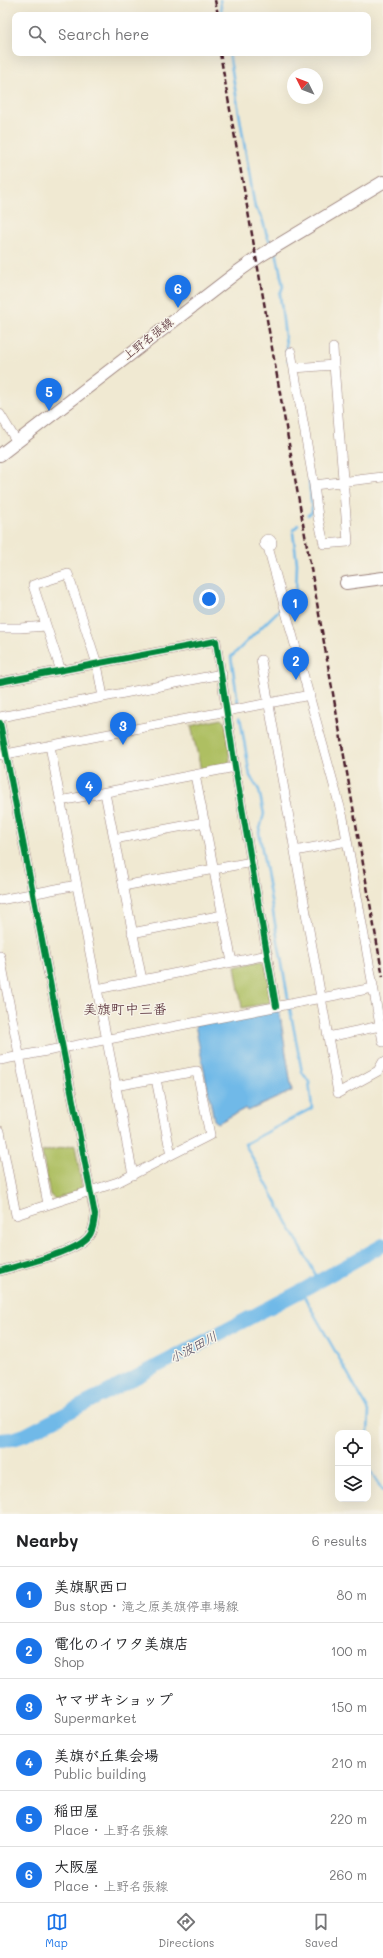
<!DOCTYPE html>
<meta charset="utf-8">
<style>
:root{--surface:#fff;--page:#f6f6f6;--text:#202124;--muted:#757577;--line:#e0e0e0;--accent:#1a73e8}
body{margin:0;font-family:Mali,"Klee One",sans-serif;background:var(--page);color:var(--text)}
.controls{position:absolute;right:12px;bottom:12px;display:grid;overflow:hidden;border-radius:8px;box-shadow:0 4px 16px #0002}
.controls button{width:36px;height:36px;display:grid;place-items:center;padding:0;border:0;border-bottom:1px solid var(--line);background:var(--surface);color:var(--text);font:20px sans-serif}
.compass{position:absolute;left:287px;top:68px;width:36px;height:36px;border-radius:50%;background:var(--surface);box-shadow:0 4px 16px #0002;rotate:312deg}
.you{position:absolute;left:209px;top:599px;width:14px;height:14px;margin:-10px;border:3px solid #fff;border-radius:50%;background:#1a73e8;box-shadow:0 0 0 6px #1a73e833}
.badge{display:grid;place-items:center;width:26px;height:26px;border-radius:50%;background:var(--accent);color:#fff;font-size:13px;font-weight:700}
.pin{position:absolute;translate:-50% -33px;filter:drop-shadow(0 1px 2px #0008)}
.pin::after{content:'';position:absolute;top:21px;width:14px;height:12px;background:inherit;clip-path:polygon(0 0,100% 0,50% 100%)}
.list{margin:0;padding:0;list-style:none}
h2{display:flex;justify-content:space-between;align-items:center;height:52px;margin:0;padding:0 16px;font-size:17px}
h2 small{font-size:13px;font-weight:400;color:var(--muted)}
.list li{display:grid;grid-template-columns:26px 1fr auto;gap:12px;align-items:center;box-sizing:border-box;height:56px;padding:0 16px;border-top:1px solid var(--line)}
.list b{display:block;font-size:15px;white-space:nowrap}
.list p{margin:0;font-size:13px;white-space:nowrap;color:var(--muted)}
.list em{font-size:13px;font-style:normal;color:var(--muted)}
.icon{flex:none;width:22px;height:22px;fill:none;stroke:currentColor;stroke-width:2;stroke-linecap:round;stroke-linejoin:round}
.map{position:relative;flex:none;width:383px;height:1514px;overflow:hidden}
.search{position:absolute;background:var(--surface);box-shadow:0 4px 16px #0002;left:12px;right:12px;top:12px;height:44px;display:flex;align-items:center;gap:10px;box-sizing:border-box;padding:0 14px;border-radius:8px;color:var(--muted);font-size:15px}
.sheet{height:388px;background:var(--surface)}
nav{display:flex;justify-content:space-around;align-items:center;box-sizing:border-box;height:56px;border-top:1px solid var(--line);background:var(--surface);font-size:11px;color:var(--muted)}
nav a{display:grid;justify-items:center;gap:2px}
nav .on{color:var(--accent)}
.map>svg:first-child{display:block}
.green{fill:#aebf62;stroke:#7c6f46}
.water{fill:#70b9e8;stroke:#5d6c8a}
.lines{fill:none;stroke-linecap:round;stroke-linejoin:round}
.stream{stroke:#70b9e8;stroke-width:2.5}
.river{stroke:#70b9e8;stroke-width:14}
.minor-casing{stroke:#9d847e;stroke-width:10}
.major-casing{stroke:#9d847e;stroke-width:14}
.minor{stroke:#fff;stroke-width:9}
.major{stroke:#fff;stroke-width:12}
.rail{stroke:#4a1f2b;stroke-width:2.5;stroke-dasharray:6 3;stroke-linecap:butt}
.cycleway-casing{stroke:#f7f3e8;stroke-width:8}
.cycleway{stroke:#00873e;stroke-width:6}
.labels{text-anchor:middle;stroke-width:3;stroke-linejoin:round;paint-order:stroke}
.street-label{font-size:12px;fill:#4a1f2b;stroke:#f7f3e8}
.water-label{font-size:13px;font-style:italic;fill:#554d64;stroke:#f7f3e8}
.quarter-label{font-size:14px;fill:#4a1f2b;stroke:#f7f3e8}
</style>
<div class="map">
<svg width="383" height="1514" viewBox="0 0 383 1514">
<rect width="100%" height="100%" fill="#f7f3e8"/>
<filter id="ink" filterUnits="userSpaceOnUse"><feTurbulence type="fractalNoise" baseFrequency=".025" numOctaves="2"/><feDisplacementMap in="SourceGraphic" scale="8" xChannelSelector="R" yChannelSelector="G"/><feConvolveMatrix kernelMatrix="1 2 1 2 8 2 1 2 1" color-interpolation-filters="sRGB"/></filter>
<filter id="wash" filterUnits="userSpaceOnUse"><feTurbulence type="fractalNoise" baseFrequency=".012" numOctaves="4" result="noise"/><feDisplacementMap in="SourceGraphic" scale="16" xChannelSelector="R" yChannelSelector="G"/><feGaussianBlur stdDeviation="0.9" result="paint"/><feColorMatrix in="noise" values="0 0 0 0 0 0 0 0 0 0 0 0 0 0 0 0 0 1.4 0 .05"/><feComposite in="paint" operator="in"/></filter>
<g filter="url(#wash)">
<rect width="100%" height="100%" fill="#f0e9d2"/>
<!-- green -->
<path class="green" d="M222,719l4,4 4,38 -3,4 -26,5 -10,-44z
M262,960l3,3 7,36 -3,4 -27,5 -7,-42z
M75,1145l7,41 -1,4 -26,9 -5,-4 -8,-43z"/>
<!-- water -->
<path class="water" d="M279,1009l13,82 -44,20 -2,-3 -28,15 -4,-3 -19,-95z"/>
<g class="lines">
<!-- stream -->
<path class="stream" d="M220,0l2,15
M229,53l26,155c11,10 8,26 17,37
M276,251l7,35 -3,9 8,66
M308,515l4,-3 -3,-32
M293,530l5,-5
M289,600l7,-6 1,-31 -4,-30
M238,702l-7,-45 50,-49
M240,717l10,59 9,14 5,24 -5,18 29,166
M290,1009l12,63 7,10 3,26 -67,36 74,137
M301,1291l68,120 -1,22
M368,1468l15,23"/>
<!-- river -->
<path class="river" d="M0,1440l13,-1 12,-4 276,-144 82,-46"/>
</g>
</g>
<g filter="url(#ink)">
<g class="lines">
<defs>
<path id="minor" d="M333,348l1,17
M291,352l23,133 4,32 6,27 24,-2 -14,-177 -40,3
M0,414l17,28
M314,485l69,-8
M264 543a4 4 0 1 1 8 0a4 4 0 1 1-8 0Z
M268,547l75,271 40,224
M0,628h20l26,-2
M261,660l77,433 40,-22 5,-9
M61,671l-28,-86 35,-11 29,90 6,33
M0,682l216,-41 19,126 41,239
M0,717l222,-43
M0,723l95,492c-1,7 -1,15 -6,21 -13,17 -67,28 -89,35
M50,746l83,429
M1,755l309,-60
M195,775l37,187
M105,793l37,187 126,-25
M60,801l175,-34
M114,839l91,-17
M295,851l52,-10
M123,886l129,-24
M0,900l77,-15
M132,933l91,-18
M0,956l48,248
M97,989l45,-9
M328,1037l52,-11
M0,1060l373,-72
M156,1079l15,76
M0,1131l16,84 102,-33 92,-47 -13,-64 -82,15"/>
<path id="major" d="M0,455l236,-182 24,-17 123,-74
M346,583l37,-5"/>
</defs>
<!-- minor casing -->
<use href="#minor" class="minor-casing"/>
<!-- major casing -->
<use href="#major" class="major-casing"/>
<!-- minor -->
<use href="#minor" class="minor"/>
<!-- major -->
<use href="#major" class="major"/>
<!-- rail -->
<path class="rail" d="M215,0l3,15
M220,53l163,924"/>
<defs>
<path id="cycleway" d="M0,682l216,-41 19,126 41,239
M0,723l95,492c-1,7 -1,15 -6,21 -13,17 -67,28 -89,35"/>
</defs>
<!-- cycleway casing -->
<use href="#cycleway" class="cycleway-casing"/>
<!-- cycleway -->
<use href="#cycleway" class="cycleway"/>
</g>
</g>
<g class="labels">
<!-- street labels -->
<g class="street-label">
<text transform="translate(148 339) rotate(-38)" y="4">上野名張線</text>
</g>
<!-- water labels -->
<g class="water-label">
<text transform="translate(193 1347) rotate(-28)" y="5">小波田川</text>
</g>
<!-- quarter labels -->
<g class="quarter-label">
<text x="125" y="1014">美旗町中三番</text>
</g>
</g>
</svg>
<div class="controls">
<button><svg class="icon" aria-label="locate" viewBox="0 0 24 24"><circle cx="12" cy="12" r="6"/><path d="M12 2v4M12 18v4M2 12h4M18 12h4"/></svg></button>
<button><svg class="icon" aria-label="layers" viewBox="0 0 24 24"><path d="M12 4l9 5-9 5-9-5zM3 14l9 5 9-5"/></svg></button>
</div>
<svg class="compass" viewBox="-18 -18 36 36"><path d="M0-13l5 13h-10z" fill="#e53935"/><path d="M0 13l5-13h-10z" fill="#757577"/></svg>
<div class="you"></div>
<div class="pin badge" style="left:295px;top:622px">1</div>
<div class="pin badge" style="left:296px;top:680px">2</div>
<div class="pin badge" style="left:123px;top:745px">3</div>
<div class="pin badge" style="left:89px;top:805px">4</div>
<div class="pin badge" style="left:49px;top:411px">5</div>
<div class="pin badge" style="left:178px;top:308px">6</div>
<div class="search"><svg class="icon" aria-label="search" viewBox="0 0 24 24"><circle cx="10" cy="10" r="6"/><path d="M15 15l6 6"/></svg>Search here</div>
</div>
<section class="sheet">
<h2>Nearby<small>6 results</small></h2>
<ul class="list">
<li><span class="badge">1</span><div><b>美旗駅西口</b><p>Bus stop · 滝之原美旗停車場線</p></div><em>80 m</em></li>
<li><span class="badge">2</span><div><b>電化のイワタ美旗店</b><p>Shop</p></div><em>100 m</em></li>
<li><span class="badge">3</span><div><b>ヤマザキショップ</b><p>Supermarket</p></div><em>150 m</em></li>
<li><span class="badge">4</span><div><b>美旗が丘集会場</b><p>Public building</p></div><em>210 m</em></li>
<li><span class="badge">5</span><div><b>稲田屋</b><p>Place · 上野名張線</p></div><em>220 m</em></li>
<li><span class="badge">6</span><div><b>大阪屋</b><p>Place · 上野名張線</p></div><em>260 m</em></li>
</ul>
</section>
<nav>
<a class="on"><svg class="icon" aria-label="map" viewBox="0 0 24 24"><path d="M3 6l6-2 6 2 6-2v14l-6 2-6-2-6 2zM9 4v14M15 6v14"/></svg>Map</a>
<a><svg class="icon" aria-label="directions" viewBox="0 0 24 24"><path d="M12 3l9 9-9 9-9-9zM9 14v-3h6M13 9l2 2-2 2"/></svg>Directions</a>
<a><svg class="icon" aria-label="saved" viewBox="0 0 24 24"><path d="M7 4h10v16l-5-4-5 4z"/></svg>Saved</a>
</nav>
